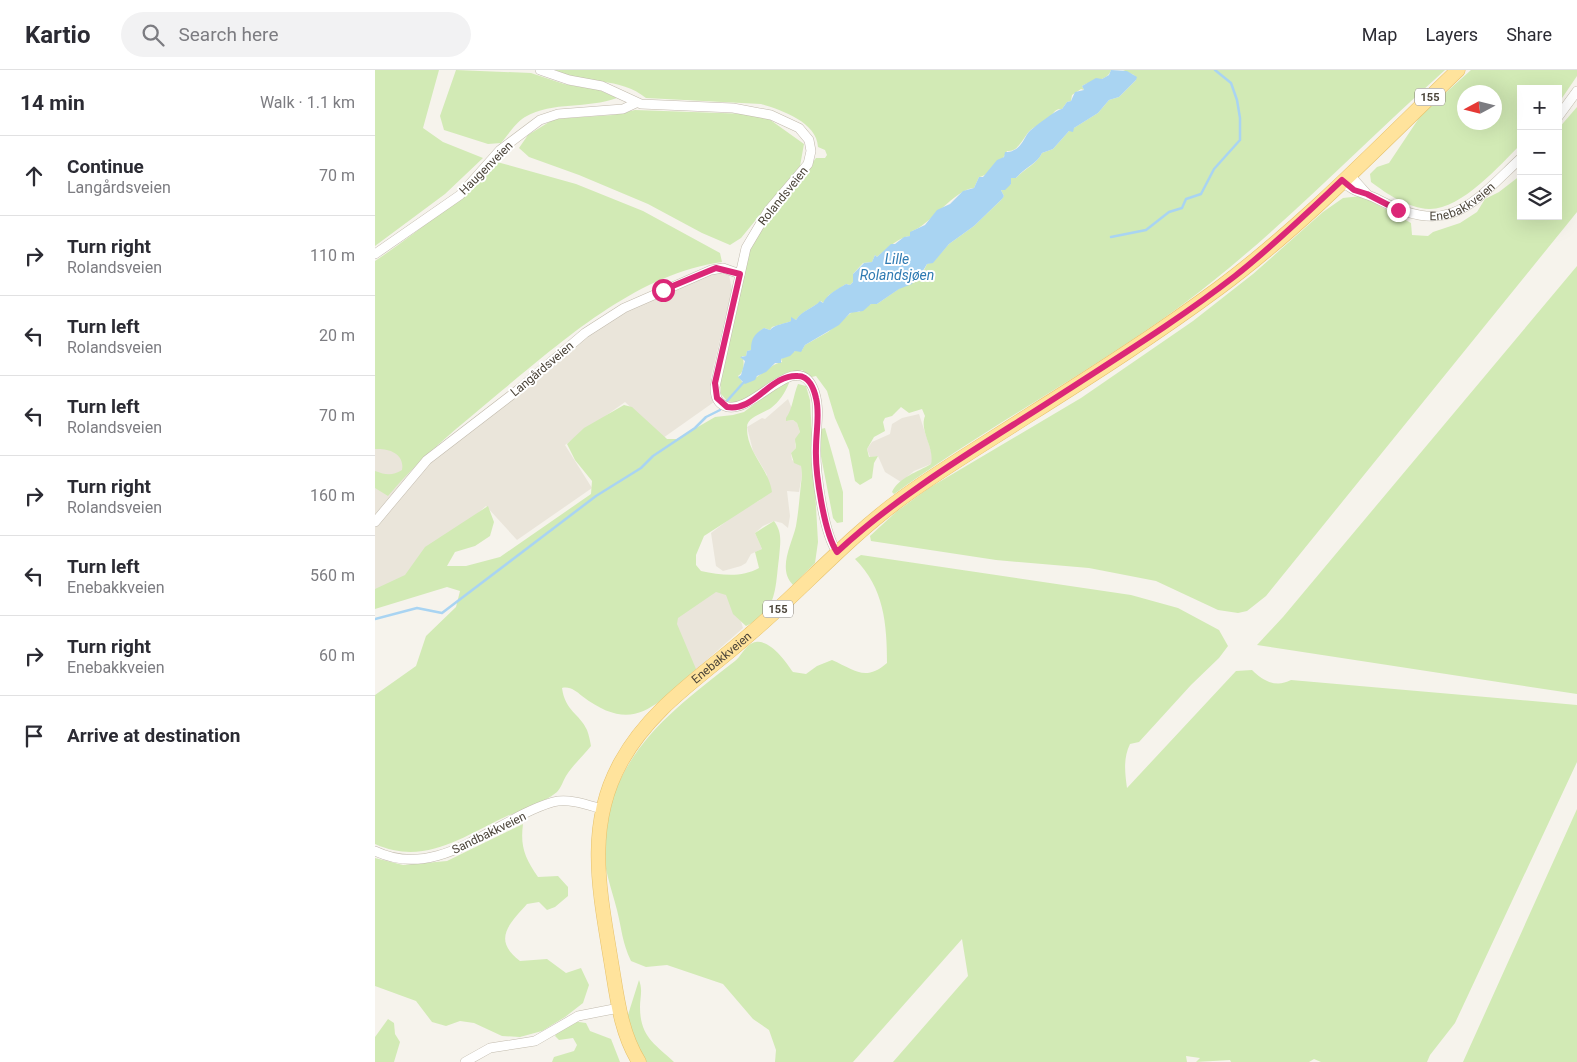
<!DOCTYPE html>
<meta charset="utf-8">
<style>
:root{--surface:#fff;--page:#f2f2f3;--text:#2b2b33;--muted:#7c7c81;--line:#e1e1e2}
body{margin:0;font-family:Roboto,sans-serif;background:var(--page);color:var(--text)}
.controls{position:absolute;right:15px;top:15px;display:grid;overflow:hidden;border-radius:0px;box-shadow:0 5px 20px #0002}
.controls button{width:45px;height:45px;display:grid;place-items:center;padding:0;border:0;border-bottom:1px solid var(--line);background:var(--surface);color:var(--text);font:25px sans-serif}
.compass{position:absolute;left:1082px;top:15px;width:45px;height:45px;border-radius:50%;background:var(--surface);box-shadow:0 5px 20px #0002;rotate:263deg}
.stop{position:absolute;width:15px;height:15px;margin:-11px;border:4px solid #db2777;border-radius:50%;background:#fff}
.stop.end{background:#db2777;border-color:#fff;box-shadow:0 1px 5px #0008}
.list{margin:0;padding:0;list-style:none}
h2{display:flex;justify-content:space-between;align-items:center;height:65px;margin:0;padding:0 20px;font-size:21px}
h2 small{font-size:16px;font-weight:400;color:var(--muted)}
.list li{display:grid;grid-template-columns:32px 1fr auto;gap:15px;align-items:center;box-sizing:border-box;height:80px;padding:0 20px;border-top:1px solid var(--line)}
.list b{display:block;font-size:19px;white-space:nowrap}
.list p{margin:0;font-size:16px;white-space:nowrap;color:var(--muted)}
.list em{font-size:16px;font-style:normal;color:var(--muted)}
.icon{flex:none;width:28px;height:28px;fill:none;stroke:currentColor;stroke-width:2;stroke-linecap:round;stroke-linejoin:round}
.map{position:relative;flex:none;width:1202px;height:992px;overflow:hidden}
header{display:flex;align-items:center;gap:30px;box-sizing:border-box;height:70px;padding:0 25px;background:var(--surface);border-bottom:1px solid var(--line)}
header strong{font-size:24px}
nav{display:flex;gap:28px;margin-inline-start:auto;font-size:18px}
.search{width:350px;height:45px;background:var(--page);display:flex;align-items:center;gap:12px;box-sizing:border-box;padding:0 18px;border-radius:28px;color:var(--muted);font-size:19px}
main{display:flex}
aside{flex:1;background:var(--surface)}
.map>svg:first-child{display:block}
.residential{fill:#eae5da}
.green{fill:#d2eab5;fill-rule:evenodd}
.water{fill:#a9d4f2}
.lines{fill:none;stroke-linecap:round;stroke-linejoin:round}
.stream{stroke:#a9d4f2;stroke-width:2.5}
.minor-casing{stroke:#c2bbae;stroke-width:10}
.primary-casing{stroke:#e6c16a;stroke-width:15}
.minor{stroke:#fff;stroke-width:9}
.primary{stroke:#ffe39c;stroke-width:14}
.route{stroke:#db2777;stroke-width:6}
.labels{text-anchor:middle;stroke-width:4;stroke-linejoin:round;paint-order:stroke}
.shield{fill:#fff;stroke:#817c74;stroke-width:1}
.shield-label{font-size:11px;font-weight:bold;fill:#4b4439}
.street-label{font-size:12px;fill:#4b4439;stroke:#fff}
.water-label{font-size:14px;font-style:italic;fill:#2e7ab2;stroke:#fff}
</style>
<header>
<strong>Kartio</strong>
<div class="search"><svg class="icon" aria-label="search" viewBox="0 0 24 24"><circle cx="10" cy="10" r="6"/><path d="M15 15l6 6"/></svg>Search here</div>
<nav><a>Map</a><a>Layers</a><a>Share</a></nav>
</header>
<main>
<aside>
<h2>14 min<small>Walk · 1.1 km</small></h2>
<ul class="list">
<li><svg class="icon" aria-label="ahead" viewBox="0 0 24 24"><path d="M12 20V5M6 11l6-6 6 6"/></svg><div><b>Continue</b><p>Langårdsveien</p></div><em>70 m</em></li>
<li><svg class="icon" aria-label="right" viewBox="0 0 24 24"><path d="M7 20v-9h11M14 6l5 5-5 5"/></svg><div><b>Turn right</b><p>Rolandsveien</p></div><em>110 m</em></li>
<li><svg class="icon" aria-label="left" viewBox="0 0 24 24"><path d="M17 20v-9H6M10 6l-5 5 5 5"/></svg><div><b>Turn left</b><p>Rolandsveien</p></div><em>20 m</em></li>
<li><svg class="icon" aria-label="left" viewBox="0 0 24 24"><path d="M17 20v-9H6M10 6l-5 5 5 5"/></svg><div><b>Turn left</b><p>Rolandsveien</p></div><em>70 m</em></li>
<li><svg class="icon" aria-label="right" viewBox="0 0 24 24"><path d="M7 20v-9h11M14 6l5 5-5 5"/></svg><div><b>Turn right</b><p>Rolandsveien</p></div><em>160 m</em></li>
<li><svg class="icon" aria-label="left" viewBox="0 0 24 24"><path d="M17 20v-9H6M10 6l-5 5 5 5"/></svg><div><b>Turn left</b><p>Enebakkveien</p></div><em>560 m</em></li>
<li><svg class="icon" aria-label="right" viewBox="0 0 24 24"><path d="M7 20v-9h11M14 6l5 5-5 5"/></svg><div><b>Turn right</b><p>Enebakkveien</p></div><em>60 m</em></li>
<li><svg class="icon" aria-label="arrive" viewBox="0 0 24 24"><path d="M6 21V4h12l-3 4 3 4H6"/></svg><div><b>Arrive at destination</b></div></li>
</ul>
</aside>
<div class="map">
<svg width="1202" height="992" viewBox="0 0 1202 992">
<rect width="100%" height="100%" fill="#f6f3ec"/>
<!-- residential -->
<path class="residential" d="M342,203l12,2 3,15 -21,87 3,25 -51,36 -38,-36 -60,43 27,43 -75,52 -31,-34 -94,82 -17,6v-154l49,16 105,-81 77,-52 37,-20z
M413,329l4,10 -5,12 6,-1 4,3 3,9 -5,12 1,4 -5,5 1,7 9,6 1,9 -3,17 -12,-1 3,25 -2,12 -6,-5 -8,-2 -11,5 -8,7 7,16 -11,5 -5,9 -5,3 -18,5 -7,-5 -5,-33 29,-22 20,-11 7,-25 -14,-24 -6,-24 15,-9 3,1z
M544,344l14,43 -2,7 -17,7 -13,11 -16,-10 -7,-16 -8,1 -3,-8 5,-7 18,-8 2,-10 10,-6z
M342,514l16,12 10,32 -52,46 -18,-55z"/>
<!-- green -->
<path class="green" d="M0,0h64l-16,58 20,14 40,16 -38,36 -70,52z
M81,0l75,3 33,11 35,6 18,8c-29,11 -64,3 -92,19 -9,5 -17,18 -24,26l-13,1 -44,-14 -4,-14z
M180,0h556c-4,12 -20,10 -29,16l2,4 -3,-1 -9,6 -1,6 -4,1 -5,7c-9,-1 -9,8 -16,12 -6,4 -14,6 -19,13 -6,8 -10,18 -20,17 -4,9 -19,25 -28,26l-5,11c-18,0 -46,39 -62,43l-1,5c-11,0 -27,15 -34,21l-2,-2 -3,7 -9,1 -10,11v8l-3,3 -4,-1 -17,11 -6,8 -2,-2c-8,7 -18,9 -25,19l-5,-2 1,3 -20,6 -2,3 -6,-2 -4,3 -9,19 -4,1 -1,5h-4c3,6 2,17 -4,20l5,7c16,-3 24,-18 39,-21l-1,-3 14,-8 7,-1 3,-5 23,-13 24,-20h7l12,-8h6l46,-32 4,-8 6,-2 16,-18 25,-18 27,-26 3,-4 -3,-6 10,-6v-6h5c8,-9 22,-15 26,-25l11,-4 16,-18 29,-18 11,-13 10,-3 17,-17 -2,-5 -11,-5h322c-88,79 -169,165 -263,235 -93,68 -195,122 -288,189l-2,-2c7,-15 26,-20 39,-28 4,-16 -12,-33 -6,-48l-3,-7 -13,4 -8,-6 -9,9 -7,2 -2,4 2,9 -11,6 -7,12 2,8 9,-1 -4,7 -2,15 -12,7 -5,-4 -6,-31 -14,-32 -8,-27 -11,-15 -4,1 -10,-7 -17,4 -40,25 -9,4 -9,-2 -6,-7 -1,-15 17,-69 10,-55 9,-18 18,-27 42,-52h9l2,-3 -2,-5 -7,-3c-1,-25 -37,-37 -57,-43l-115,-6c-25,-21 -63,-14 -91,-28z
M1096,0h106v6l-19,28v-15h-37v55c-21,21 -60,66 -92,65 -21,-1 -42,-15 -58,-27l-1,-8 7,-7 12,-4 32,-48zM1090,22h30v30h-30z
M1202,37v105l-311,384 -19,15 -9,2 -20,-3 -62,-29 -67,-13 -93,-8 -125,-19 -1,-5 26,-24 33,-24 152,-90 112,-77 60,-47 70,-62 20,-14 18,-2 50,27 1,12 16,1 5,-4 27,-9 17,-11 8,-13 14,-7 22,-17v41h37v-87z
M260,40l114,4 20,5 35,25 -4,22 -59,72 -11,7 -28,-12 -54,-29 -69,-29 -50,-18 -10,-9 9,-13 26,-16 59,-4z
M122,92l79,22 67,27 77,42 2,9c-86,12 -158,78 -223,131 -39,33 -78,63 -111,103l-13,-8v-17c11,4 17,5 27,-1 3,-17 -14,-22 -27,-21v-188c44,-29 84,-63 122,-99z
M1202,196v428l-320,-49 26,-28z
M408,312l6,1c-4,10 -10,19 -18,25 -7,5 -24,9 -24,19 -1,25 22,42 25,65l-68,44 -8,19v10l5,6c20,4 40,7 58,-3l-4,-16 7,-3 -7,-16 19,-12c9,12 6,23 5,37 -4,29 -1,54 -33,68l-13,-12 -7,-19 -10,-3 -38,26 -1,6 19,45c-41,36 -61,67 -114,27 -6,-5 -12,-10 -20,-8 3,23 18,26 25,42 2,5 3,11 4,16 -8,10 -18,19 -25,30 -3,5 -5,12 -9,16 -16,13 -34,17 -52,25 -43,20 -81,49 -130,27v-149l41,-29 10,-30 30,-29 4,-16 -13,-4 -72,22v-20l30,-14 20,-28 63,-41 6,16 -4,14 -15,10 -20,6 -8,14h19l34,-9 91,-63 1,-13 -17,-21 -8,-16 17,-16 40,-23 8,2 35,32h10l38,-22 18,-2 11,-3z
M423,314l8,2 4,14 8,142 -3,21 -22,22c-16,-16 -1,-41 3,-59 3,-17 4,-35 6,-51l-1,-9 -7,-3 -3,-10 5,-5 -1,-9 5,-7 -3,-9 -4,-3 -7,1v-3c7,-10 7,-22 12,-34z
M450,358l18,64v30l-6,1 -4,-5 -14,-72 2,-17z
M486,485l270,40 47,13 41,22 9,16 -9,12 -28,27 -52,57 -9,2c-7,14 -5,29 -3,44l109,-117 16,-1c11,11 24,18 39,10l286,25v57l-122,261 -25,32 -3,7h-106l-7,-3 -5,3h-78l-1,-2 -34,2 4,-4 -14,-2 1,6h-294l75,-86 -6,-37 -109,123h-78l1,-12 -7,-20 -16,-11 -30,-35 -56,-19 -21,2 -15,-6c-9,-19 -9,-31 -14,-51 -7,-27 -18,-54 -12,-82 14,-80 70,-120 130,-167 7,-5 11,-18 21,-19 15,-2 30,20 37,30l13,2 11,-8 15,-6c23,10 33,22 55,3 0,-39 -3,-75 -32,-104z
M1202,739v253h-114z
M148,754c-3,23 2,34 15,53l20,-1 10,11v9l-13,11 -8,3 -8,-8 -12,2c-18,20 -35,36 -7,57l27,-2 19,14 15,-5 8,17 -6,18 -18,14 -23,14 -22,6 -18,-1 -28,-13 -14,-2 -14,5 -14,-4 -16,-21 -41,-15v-128l28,7 44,-4z
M264,910c4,10 1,17 1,27 0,30 15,37 34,55h-29l-13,-24 -5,-20z
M13,949l6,4 1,11 5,8 -6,20h-19v-25z
M197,951l14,2 4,8 21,8 9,23h-68l2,-5 20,-6 3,-6 -4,-7 -14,2 -4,-4 4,-7z"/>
<!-- water -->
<path class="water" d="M736,0l16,1 10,6 -1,3 -17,17 -10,3 -11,13 -24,15 -1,4 -4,-1 -16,18 -11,4c-4,10 -18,15 -26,25h-5v6l-6,6h-4l3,6 -2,3 -28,27 -25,18 -16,19 -6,1 -9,15 -3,-1 -3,6 -13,5 -22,15h-6l-8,7 -13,2 -11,12 -34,20 -4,7 -6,-1 -5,5 -9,3v4h-6l-9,9 -9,4 -2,4 -10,4 -7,-7 3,-2 4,-14 -5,-4 6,-1 1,-5 4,-1c0,-11 3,-16 13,-22l6,2c5,-6 15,-6 21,-9v-4l5,3c6,-10 18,-12 24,-19l3,2c3,-8 16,-15 23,-19l4,1 3,-3v-8l11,-11 8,-1 3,-7 2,2 14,-13h4l9,-7 6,-1v-4l15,-7 12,-15 13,-6 13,-13 11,-3 5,-11h4l14,-17 7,-3 1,-5c3,0 6,0 9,-2 7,-3 10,-11 14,-17 4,-5 31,-25 34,-24l5,-7 4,-1 4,-9 9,-2 -2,-4 14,-8 6,1 7,-4z"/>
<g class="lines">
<!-- stream -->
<path class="stream" d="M736,167l35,-7 23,-18 13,-4 4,-9 15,-5 13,-25 26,-29v-22l-3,-18 -6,-17 -16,-13
M352,331l16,-18
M0,549l42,-11 25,5 154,-117 45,-28 12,-12 42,-28 11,-11 14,-7"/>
<defs>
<g id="minor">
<path d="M165,0l29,10 33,6 39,18 92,4 38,7 28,13 10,12 2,11 -3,13 -40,47 -22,37 -31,139c0,8 2,16 10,19 27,11 70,-58 88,-18 8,18 3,38 3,57 -1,25 7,87 21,107"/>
<path d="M1183,47l19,-26"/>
<path d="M974,104l18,20"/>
<path id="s1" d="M967,111c10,11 24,12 37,19 71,37 91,6 142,-42"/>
<path d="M0,184l85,-59 40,-45 40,-30 18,-6 65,-5 13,-6"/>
<path d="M0,452l52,-62 91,-70 67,-57 39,-25 87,-38 12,-2 17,6"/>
<path d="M0,781c64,31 120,-32 178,-49 16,-4 35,3 49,7"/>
<path d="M90,992l25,-14 45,-7 43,-25 41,-8"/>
</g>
<g id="primary">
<path id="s2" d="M264,992c-19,-31 -22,-66 -28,-101 -11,-68 -26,-135 10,-199 30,-55 83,-87 129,-128 52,-44 97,-96 152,-136 40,-29 82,-54 124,-81 65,-41 131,-83 193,-129 86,-64 162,-144 239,-218"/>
</g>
</defs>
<!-- minor casing -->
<use href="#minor" class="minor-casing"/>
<!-- primary casing -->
<use href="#primary" class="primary-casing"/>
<!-- minor -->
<use href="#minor" class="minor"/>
<!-- primary -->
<use href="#primary" class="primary"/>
</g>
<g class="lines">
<!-- route -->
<path class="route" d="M288,220l53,-22 24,6 -25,109 2,15 10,9c28,5 43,-33 71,-31 11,0 16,13 18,22 4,16 0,33 0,50 -1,24 8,85 21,104 69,-64 151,-110 229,-161 57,-37 115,-73 169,-115 37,-29 72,-63 107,-96l12,10 13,4 31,16"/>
</g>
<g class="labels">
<!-- shield labels -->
<g class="shield">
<rect x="1040" y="18.5" width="30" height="17" rx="4"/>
<rect x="388" y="530.5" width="30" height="17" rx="4"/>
</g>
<g class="shield-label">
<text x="1055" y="31">155</text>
<text x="403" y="543">155</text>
</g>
<!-- street labels -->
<g class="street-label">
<text transform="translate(111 98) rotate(-45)" y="4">Haugenveien</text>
<text transform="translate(408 126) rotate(-51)" y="4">Rolandsveien</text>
<text dy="4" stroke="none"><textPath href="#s1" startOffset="132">Enebakkveien</textPath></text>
<text transform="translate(167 299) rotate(-40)" y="4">Langårdsveien</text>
<text dy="4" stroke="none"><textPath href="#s2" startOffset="455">Enebakkveien</textPath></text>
<text transform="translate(114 763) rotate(-26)" y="4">Sandbakkveien</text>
</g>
<!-- water labels -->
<g class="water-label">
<text x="522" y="194">Lille<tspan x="522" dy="16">Rolandsjøen</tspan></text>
</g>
</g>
</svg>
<div class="controls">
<button>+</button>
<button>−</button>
<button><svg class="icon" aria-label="layers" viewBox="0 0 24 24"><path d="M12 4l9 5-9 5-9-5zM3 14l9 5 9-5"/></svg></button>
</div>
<svg class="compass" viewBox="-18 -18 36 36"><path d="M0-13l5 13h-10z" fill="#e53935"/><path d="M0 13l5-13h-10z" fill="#7c7c81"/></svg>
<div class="stop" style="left:288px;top:220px"></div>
<div class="stop end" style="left:1023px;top:140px"></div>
</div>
</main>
